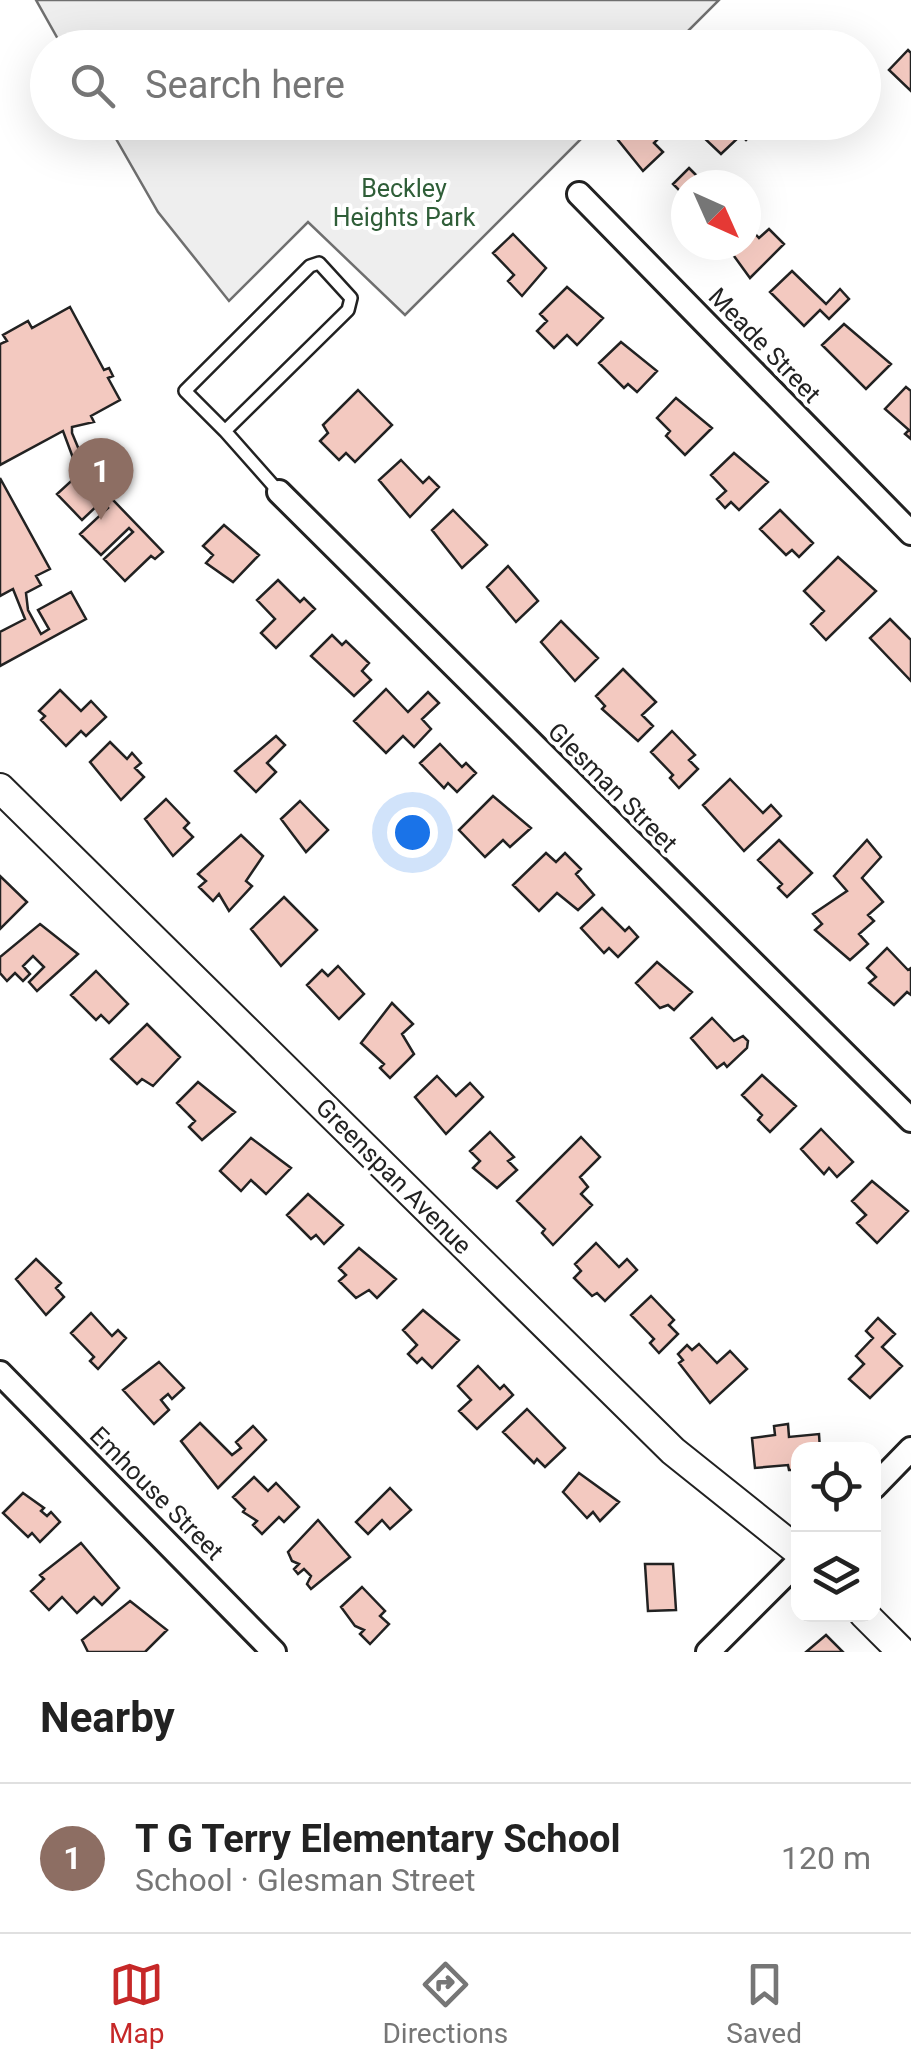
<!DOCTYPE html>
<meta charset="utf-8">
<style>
:root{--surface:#fff;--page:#f2f2f2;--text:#222;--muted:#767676;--line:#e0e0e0;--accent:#c62828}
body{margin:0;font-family:Roboto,sans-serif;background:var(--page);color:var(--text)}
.controls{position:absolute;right:30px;bottom:30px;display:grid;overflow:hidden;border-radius:20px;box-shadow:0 10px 40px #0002}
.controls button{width:90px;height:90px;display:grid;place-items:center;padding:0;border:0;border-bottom:2px solid var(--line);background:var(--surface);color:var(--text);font:50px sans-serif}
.compass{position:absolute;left:671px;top:170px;width:90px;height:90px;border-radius:50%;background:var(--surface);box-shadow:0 10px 40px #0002;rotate:135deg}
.you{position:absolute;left:412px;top:832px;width:35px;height:35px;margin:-25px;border:8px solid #fff;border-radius:50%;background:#1a73e8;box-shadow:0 0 0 15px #1a73e833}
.badge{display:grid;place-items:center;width:65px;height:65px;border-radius:50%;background:var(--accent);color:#fff;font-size:32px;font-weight:700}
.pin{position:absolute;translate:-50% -82px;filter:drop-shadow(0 2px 5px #0008)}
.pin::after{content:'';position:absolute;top:52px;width:35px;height:30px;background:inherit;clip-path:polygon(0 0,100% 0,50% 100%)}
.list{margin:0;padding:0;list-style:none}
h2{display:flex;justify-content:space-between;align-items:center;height:130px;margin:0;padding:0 40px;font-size:42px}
h2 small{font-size:32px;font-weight:400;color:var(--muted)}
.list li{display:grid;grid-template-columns:65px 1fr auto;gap:30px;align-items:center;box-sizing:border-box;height:150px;padding:0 40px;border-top:2px solid var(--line)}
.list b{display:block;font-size:38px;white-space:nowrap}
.list p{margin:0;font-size:32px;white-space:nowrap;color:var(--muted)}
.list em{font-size:32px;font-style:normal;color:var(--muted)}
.icon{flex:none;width:55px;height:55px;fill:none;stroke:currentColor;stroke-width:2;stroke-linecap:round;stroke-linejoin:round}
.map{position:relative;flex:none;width:911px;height:1652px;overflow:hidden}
.search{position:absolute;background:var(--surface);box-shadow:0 10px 40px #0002;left:30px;right:30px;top:30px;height:110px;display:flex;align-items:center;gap:25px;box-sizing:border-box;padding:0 35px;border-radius:55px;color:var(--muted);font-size:38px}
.sheet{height:280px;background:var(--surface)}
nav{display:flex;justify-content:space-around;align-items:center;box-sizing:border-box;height:140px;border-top:2px solid var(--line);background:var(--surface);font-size:28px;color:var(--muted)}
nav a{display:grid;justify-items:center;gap:5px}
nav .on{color:var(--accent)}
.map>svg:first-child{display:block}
.green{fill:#eee;stroke:#6f6f6f;stroke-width:2.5}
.building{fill:#f3c9c0;stroke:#222;stroke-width:2.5}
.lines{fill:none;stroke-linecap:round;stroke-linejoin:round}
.service-casing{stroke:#222;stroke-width:16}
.minor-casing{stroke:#222;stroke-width:28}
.tertiary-casing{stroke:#222;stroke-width:32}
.service{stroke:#fff;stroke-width:11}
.minor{stroke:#fff;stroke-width:22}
.tertiary{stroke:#fff;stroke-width:28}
.labels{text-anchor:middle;stroke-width:8;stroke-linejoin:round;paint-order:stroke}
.park-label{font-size:25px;fill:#2f5e38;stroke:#fff}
.street-label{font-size:25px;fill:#222;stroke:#fff}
</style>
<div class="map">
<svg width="911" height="1652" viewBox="0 0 911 1652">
<rect width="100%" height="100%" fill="#fff"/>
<!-- green -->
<path class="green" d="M36,0h683l-47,47 -609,1z
M107,123h490l-192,192 -97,-93 -79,79 -71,-89z"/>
<!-- building -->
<path class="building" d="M908,50l3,3v38l-22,-21z
M627,122h17l15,16 -5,5 9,9 -20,19 -29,-36z
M713,122h39l6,6 -12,12 -5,-5 -20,19 -20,-19z
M689,168l17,17h-20v31l-11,-11 9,-10 -11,-11z
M746,224l13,14 10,-9 15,15 -34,34 -24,-33h20z
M513,234l33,34 -24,28 -14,-15 6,-6 -21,-22z
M792,271l34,33 14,-15 9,10 -20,20 -9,-9 -16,16 -34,-34z
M567,287l36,31 -26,27 -10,-10 -13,13 -17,-17 10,-10 -7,-7z
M70,307l34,63 5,-2 4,8 -5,2 12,22 -29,16 3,6 -22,5v6l18,43 73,76 -8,7 -4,-3 -26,25 -21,-22 29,-27 -4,-4 -28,27 -21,-21 28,-26 -6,-7 -20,19 -25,-26 22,-20 -16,-43 -63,34v-121l7,-3 -4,-6 25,-14 4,7z
M844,324l47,40 -25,25 -44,-44z
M621,342l36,29 -20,21 -9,-8 -4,4 -25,-25z
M906,387l5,4v48l-6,-5 4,-4 -24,-21z
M358,390l34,35 -37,37 -9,-9 -7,7 -19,-19 8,-8 -5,-8z
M676,398l36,30 -27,27 -19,-19 4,-5 -13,-13z
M734,453l34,29 -29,28 -8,-8 -6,6 -8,-9 9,-8 -15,-16z
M401,460l22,23 6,-6 10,10 -29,30 -31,-37z
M0,478l50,91 -14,7 5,9 -15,8 2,17 13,24 8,-5 -11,-19 33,-18 15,27 -86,47v-34l25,-13 -12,-30 -13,7z
M453,510l34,35 -25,23 -30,-38z
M780,510l33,33 -14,14 -7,-7 -6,5 -26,-26z
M224,525l35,30 -26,27 -27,-19 7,-8 -10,-9z
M838,557l38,34 -50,49 -15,-16 13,-13 -20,-20z
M508,566l30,35 -22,21 -29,-35z
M278,580l22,22 4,-4 11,11 -39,39 -15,-15 14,-14 -18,-19z
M890,619l21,21v41l-41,-43z
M561,621l37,37 -23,23 -34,-39z
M332,635l10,10 4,-4 23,22 -7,8 9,9 -17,16 -43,-40z
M623,669l33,33 -14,13 11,11 -15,15 -36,-32 3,-3 -9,-10z
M386,689l22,23 20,-20 11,11 -17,16 9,10 -17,18 -11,-11 -17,17 -32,-32z
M60,690l21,21 10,-10 15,16 -20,19 -5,-5 -15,15 -25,-26 4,-4 -6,-5z
M672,731l23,24 -6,5 9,9 -19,19 -9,-10 3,-3 -22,-23z
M276,736l9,9 -18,18 9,9 -20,20 -21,-21z
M110,742l17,17 5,-6 9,10 -6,5 9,9 -23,23 -31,-38z
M440,744l22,23 4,-4 10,10 -19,19 -9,-9 -4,5 -24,-25z
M730,779l33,34 8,-8 10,11 -37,35 -41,-46z
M493,796l38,32 -21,19 -7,-7 -18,17 -26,-27z
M166,799l23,24 -5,5 9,9 -20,19 -28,-37z
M300,801l28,29 -22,22 -25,-33z
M241,835l22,21 -17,25 6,5 -23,25 -10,-17 -6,7 -14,-14 7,-6 -8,-7z
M779,840l33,33 -25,24 -9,-9 4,-4 -24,-24z
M867,840l14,17 -19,21 21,24 -15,13 6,6 -15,13 9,10 -18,16 -35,-30 7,-6 -9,-10 34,-23 -13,-15z
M546,853l10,9 9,-9 16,16 -5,5 18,21 -16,15 -21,-17 -18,18 -26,-26z
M0,876l27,26 -27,27z
M284,897l33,33 -36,36 -30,-37z
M602,908l23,23 4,-4 9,10 -20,20 -9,-9 -5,5 -23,-25z
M40,924l38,30 -41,37 -8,-9 15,-15 -11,-11 -10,10 7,8 -7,7 -8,-8 -8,8 -7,-8v-16z
M887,948l21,22 3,-2v27l-4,-3 -13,13 -25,-22 7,-6 -9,-9z
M657,962l35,30 -18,18 -6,-5 -8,3 -24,-25z
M338,966l26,28 -25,25 -32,-34 15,-15 6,6z
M96,971l32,33 -19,19 -8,-8 -5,5 -25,-25z
M392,1003l21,21 -11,10 12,20 -24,24 -10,-10 4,-4 -23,-21z
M712,1018l22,23 9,-5 5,5 -1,7 -20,19 -3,-4 -7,5 -26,-30z
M147,1024l33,33 -27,29 -11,-7 -5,5 -26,-25z
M762,1075l34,31 -26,26 -12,-12 4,-5 -20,-20z
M437,1076l19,20 14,-13 13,14 -37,37 -31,-37z
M198,1082l37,30 -33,28 -13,-13 6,-6 -18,-18z
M821,1129l32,33 -16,15 -8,-9 -5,6 -23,-25z
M490,1132l24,25 -6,4 9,9 -20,18 -24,-20 7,-7 -10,-10z
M581,1137l19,20 -20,20 8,10 -7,7 11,11 -39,40 -11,-12 3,-4 -28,-28z
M251,1138l40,30 -25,26 -15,-14 -10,11 -21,-20z
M872,1181l36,30 -31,32 -20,-20 9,-8 -14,-14z
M308,1194l35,31 -19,19 -8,-9 -5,4 -24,-24z
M596,1243l23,24 8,-8 10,11 -32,31 -8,-8 -5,3 -18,-18 7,-7 -6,-7z
M359,1248l37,31 -19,19 -8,-8 -13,8 -17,-17 7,-6 -7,-7z
M36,1259l25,24 -5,5 8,9 -18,18 -30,-36z
M651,1296l23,24 -5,5 9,9 -19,19 -9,-10 4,-4 -23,-24z
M423,1310l36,30 -27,28 -10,-10 -5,5 -9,-9 9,-9 -14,-15z
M91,1313l21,23 6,-6 8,8 -28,31 -8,-8 4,-4 -23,-24z
M878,1318l17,16 -13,13 20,19 -32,32 -21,-19 15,-15 -8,-8 17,-18 -7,-7z
M699,1344l18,19 13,-12 17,18 -37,34 -31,-40 4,-3 -5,-6 9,-9 5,5z
M159,1362l25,26 -12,11 -4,-5 -7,6 8,10 -15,14 -31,-34z
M478,1366l22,23 4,-4 9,10 -36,34 -18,-18 12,-11 -13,-14z
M527,1409l38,39 -20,19 -8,-8 -3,4 -31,-31z
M200,1423l32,32 9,-7 -5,-6 17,-16 13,14 -48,48 -37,-47z
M788,1424l1,13 30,-3 1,16h-22v20h-9l-1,-5 -33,3 -3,-30 23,-3 -1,-9z
M579,1473l40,29 -19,19 -7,-9 -6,6 -24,-26z
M254,1477l14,14 8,-8 23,24 -15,15 -5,-5 -17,17 -9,-9 4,-4 -14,-9 2,-3 -12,-12z
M390,1488l21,22 -21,19 -8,-9 -14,14 -12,-12z
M23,1493l21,15 -3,3 6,5 4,-4 9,10 -20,20 -8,-9 -4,4 -25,-24z
M318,1520l32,37 -39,32 -4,-5 4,-8 -7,-7 -6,5 -4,-5 5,-5 -7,-3 -4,-9z
M81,1543l38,45 -17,17 -8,-8 -17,16 -15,-16 -13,13 -18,-19 13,-12 -4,-4z
M645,1564h28l3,46 -28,1z
M362,1587l23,24 -5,5 9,8 -19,20 -10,-10 4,-4 -9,-4 -14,-19z
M130,1601l37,29 -22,22h-57l-6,-12z
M826,1635l17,17h-37z"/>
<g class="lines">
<defs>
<path id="service" d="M225,431l-40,-40 125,-125 9,-3 32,35 -3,12 -123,121 54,61"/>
<path id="minor" d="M579,194l332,339
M279,492l632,628
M0,1373l274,279
M874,1487l37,-38
M708,1652l90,-90"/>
<path id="tertiary" d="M0,788l673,663 125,100
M864,1614l38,38"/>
</defs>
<!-- service casing -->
<use href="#service" class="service-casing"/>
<!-- minor casing -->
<use href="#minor" class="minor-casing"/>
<!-- tertiary casing -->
<use href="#tertiary" class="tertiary-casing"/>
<!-- service -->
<use href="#service" class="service"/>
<!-- minor -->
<use href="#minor" class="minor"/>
<!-- tertiary -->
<use href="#tertiary" class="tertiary"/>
</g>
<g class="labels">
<!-- park labels -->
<g class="park-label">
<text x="404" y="197">Beckley<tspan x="404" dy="29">Heights Park</tspan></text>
</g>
<!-- street labels -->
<g class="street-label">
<text transform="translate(765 345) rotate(46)" y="9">Meade Street</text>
<text transform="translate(613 787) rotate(45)" y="9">Glesman Street</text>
<text transform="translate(394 1176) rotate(45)" y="9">Greenspan Avenue</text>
<text transform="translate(157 1493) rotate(45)" y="9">Emhouse Street</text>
</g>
</g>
</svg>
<div class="controls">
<button><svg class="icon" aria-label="locate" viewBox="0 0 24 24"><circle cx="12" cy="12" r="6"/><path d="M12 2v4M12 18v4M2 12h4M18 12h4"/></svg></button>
<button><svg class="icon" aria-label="layers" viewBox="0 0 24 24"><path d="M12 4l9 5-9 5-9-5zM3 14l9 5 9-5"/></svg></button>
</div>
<svg class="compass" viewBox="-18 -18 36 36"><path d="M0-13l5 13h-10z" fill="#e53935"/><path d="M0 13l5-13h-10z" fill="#767676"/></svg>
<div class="you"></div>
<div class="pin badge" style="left:101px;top:520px;background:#8d6e63">1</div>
<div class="search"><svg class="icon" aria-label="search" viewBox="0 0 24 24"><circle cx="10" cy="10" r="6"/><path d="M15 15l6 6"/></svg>Search here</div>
</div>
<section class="sheet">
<h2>Nearby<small></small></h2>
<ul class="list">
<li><span class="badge" style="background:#8d6e63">1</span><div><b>T G Terry Elementary School</b><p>School · Glesman Street</p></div><em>120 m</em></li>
</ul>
</section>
<nav>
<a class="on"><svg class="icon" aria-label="map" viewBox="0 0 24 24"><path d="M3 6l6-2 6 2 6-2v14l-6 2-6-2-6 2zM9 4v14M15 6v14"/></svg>Map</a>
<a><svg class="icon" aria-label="directions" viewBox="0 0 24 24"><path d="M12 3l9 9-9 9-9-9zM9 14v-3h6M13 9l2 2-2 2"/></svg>Directions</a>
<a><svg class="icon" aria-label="saved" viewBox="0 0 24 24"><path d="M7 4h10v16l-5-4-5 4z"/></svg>Saved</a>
</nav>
